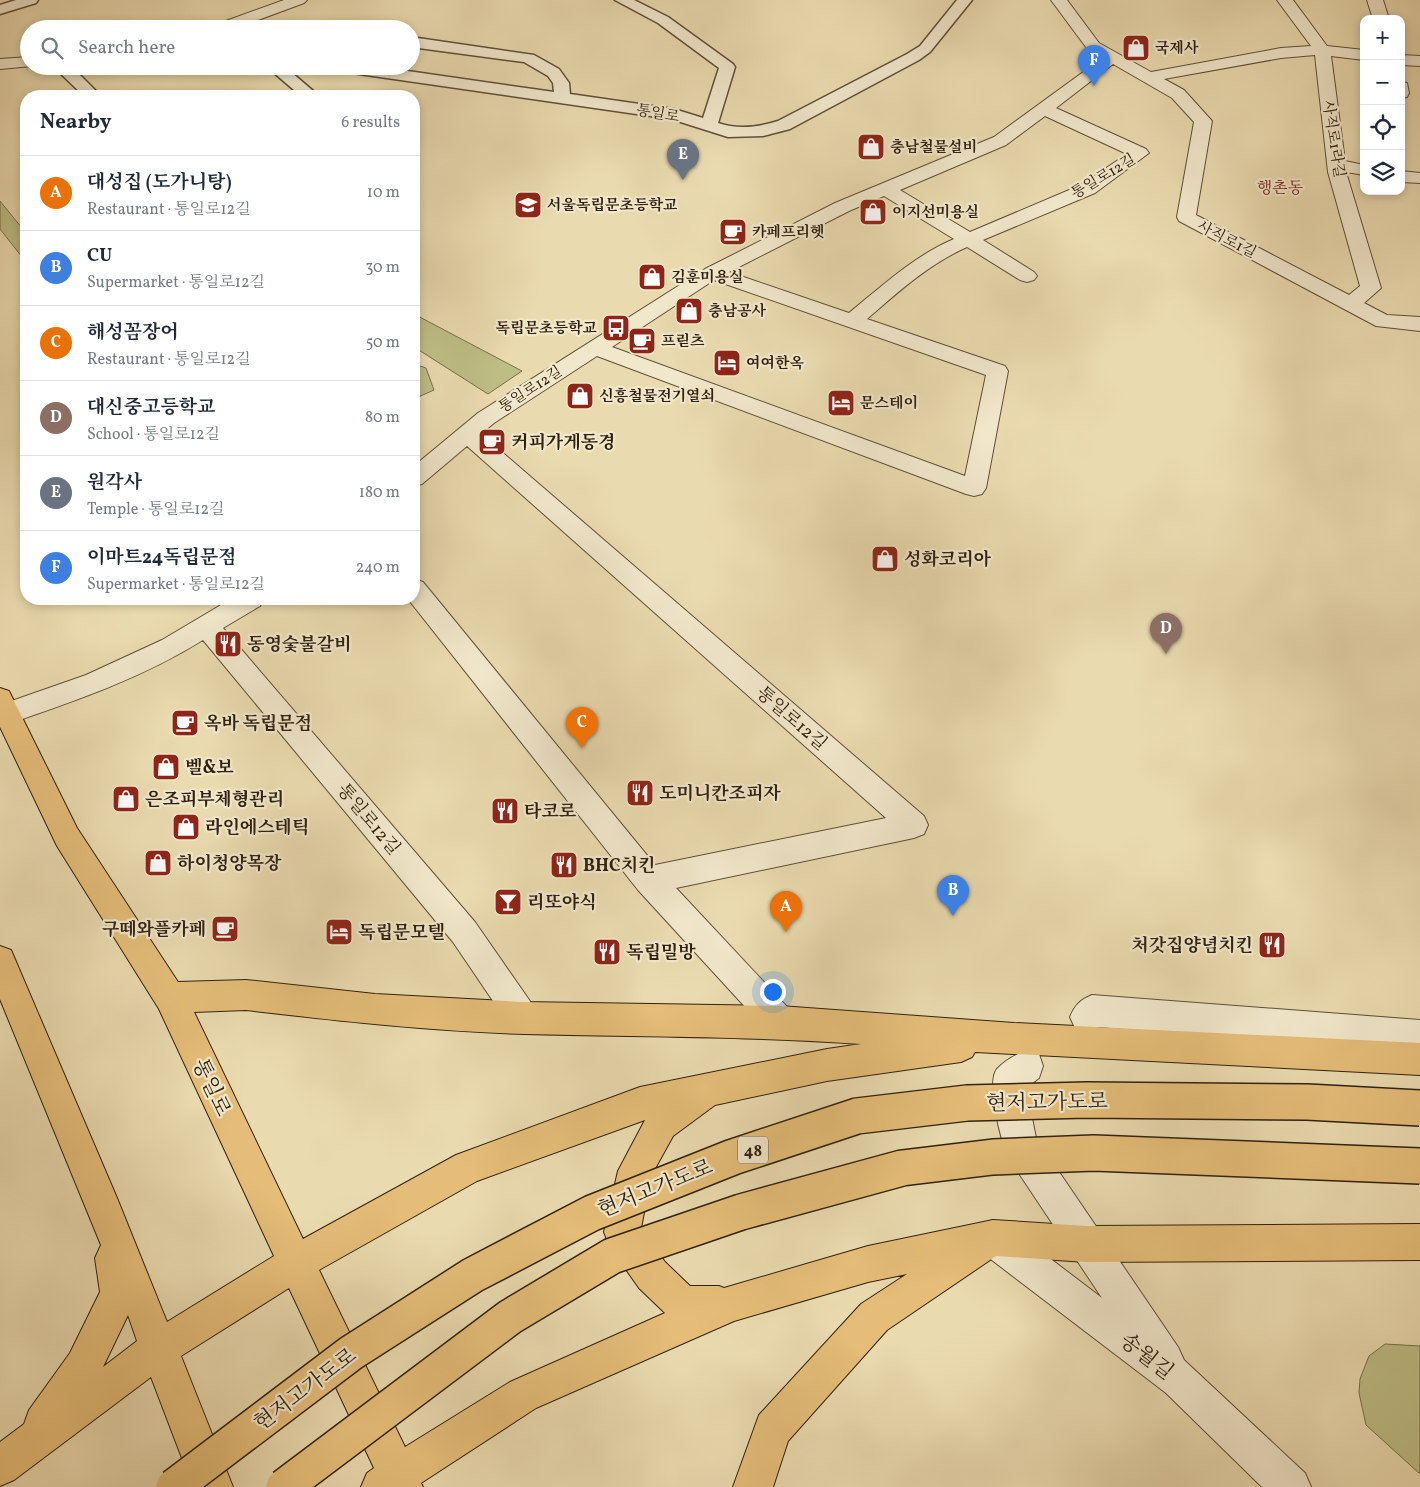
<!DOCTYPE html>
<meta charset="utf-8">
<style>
:root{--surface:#fff;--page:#f2f2f3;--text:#1f2937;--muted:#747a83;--line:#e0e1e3;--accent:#8f2418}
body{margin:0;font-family:Vollkorn,"Noto Serif KR",serif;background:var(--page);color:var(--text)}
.controls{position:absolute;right:15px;top:15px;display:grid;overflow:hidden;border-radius:10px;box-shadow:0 2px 8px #0003}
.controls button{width:45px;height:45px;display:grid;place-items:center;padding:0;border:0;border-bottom:1px solid var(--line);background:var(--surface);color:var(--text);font:25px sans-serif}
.you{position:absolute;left:772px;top:991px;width:18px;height:18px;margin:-12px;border:4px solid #fff;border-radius:50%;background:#1a73e8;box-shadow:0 0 0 8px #1a73e833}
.badge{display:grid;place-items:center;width:32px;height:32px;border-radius:50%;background:var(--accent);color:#fff;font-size:16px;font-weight:700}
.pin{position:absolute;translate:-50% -41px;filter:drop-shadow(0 1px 2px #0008)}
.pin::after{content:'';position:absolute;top:26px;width:18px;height:15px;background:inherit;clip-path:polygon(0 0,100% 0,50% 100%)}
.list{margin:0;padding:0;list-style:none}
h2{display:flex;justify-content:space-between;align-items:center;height:65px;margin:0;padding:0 20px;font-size:21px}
h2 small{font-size:16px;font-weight:400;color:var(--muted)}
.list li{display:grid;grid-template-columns:32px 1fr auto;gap:15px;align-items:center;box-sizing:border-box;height:75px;padding:0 20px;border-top:1px solid var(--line)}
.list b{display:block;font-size:19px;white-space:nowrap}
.list p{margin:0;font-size:16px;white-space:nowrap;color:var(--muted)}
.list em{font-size:16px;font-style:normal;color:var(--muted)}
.icon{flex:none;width:28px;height:28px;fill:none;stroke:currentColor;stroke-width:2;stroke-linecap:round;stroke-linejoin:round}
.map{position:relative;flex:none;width:1420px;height:1487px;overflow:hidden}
.search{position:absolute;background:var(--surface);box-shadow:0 2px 8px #0003;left:20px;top:20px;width:400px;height:55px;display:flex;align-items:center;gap:12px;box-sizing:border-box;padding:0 18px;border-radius:28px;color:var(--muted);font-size:19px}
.panel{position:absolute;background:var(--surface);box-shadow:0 2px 8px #0003;left:20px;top:90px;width:400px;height:515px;border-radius:20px}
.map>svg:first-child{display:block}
.green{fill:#bebd86;stroke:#766f4a}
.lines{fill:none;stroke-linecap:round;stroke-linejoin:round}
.service-casing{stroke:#5e4f37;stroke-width:3}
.minor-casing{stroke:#5e4f37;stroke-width:2}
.primary-casing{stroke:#2f210f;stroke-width:2}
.service{fill:#f1e7cb;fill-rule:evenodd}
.minor{fill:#f1e7cb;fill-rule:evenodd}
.primary{fill:#e5bd78;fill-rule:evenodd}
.primary-bridge-casing{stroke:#2f210f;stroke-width:38;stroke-linecap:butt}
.primary-bridge{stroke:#e5bd78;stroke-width:35}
.labels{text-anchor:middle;stroke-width:4.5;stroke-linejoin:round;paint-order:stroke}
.far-poi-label{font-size:15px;font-weight:bold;fill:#2f210f;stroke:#f1e7cb;text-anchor:start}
.far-street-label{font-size:15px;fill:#2f210f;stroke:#f1e7cb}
.far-quarter-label{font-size:16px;fill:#7a1f14;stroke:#f1e7cb}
.shield{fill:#f1e7cb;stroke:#695c47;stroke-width:1}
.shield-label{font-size:16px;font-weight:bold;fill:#2f210f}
.poi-label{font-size:18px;font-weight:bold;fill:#2f210f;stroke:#f1e7cb;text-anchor:start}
.street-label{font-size:18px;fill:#2f210f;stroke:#f1e7cb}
.near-street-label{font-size:21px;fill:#2f210f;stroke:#f1e7cb}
</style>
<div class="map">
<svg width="1420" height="1487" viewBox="0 0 1420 1487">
<rect width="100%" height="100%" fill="#eadaaf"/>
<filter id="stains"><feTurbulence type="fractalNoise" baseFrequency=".004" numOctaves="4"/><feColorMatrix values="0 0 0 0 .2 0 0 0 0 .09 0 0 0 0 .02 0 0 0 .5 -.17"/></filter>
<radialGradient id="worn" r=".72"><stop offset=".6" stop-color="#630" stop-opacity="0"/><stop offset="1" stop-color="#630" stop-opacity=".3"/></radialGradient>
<!-- green -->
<path class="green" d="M0,201l26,32v29l-26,-33z
M414,314l108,57 -34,23 -74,-47z
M414,364l12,4 8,22 -20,9z
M1385,1344l35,2v128l-54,-49 -7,-32 1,-14 9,-23z"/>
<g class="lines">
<defs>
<path id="service" d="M16,0h22l-2,3 -36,11v-9z
M615,0h19l34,17 65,47 2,3 -17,56c20,7 41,4 60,-2l129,-67 13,-8 37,-46h15l-42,52 -11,8 -129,69 -27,7 -35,1 -57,-18 -333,-48 -8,-5h43l181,26 -1,-9 -5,-7 -24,-14 -113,-15v-10l123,18 25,14 10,14 1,11 104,15 29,9 16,-50 -61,-45z
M59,66h16l1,5 25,25h-17l-22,-21z
M266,66h18l35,30h-18z"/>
<path id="minor" d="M284,0h23l-3,3 -70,26h-24l2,-3z
M1051,0h16l32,43 52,29 130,-24 30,-2 -34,-46h16l34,46 37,4v10l-33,-4 14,105 19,4v10l-18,-3 35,116 -17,15 23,12 33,2v14l-44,-5 -197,-105 -2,-4 17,-95 -22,-24 -59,-34 -57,44 90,41 3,4 -54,40 -112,47 51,32 3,4 -3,4 -7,2 -7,-2 -53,-33c-38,17 -69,45 -100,72l138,47 3,5 -22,117 -4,6 -8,2 -8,-2 -369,-138 -103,67 -13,11 443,382 4,9 -4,9 -10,4 -238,50 115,123 5,11 -5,11 -11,5 -11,-5 -131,-143 -230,-291h6v-20l9,3 232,283 231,-47 -419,-372 -45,38 -8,2v-20l64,-53 227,-144 130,-66 159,-66 103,-75zM1315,55l13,117 32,114 -11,9 -153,-80 16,-94 -28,-31 -20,-11 117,-21zM1045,116l82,38 -46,31 -111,47 -70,-42 106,-45zM884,196l70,43c-40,17 -72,47 -105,74l-120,-41 120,-61zM714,280l272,95 -21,101 -353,-129z
M1367,0h16l6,19h-16z
M1401,55l19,1v10l-19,-1z
M29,57v9h3l-32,3v-10z
M1401,82l6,1 2,10 -2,4 -6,1z
M1401,171l19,2v10l-19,-1z
M231,599h32l-3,7 -37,22 252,294 59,85 5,11 -5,11 -11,5 -11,-5 -59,-87 -250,-302c-61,38 -128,61 -195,84l-8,-3v-16l86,-30 76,-35z
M1092,995l328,25v32l-322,-25 -12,6 -11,-5 -5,-11c5,-12 10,-17 22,-22z
M1027,1050l12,4 4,12 -4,12 -13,10 10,50 142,209 6,13 121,113 6,14h-49l-96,-94 -186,-142 -5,-13 5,-13 13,-5 13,5 96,73 -94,-141c-7,-16 -22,-75 -11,-88 8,-9 20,-15 30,-19z"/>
<path id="primary" d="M0,688l9,3 68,137 101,154 68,-2 129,14 148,8 257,4 234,17 406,20v32l-445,-23 -3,5 -11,5 -134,19 -112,24 -42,31 -22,40 -10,52 24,34 25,24h29l5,2 144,-42 125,-26 93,6 334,-2v36l-334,2 -90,-6 -109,74 -99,111 -15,46h-40l26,-72 102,-111 46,-30 -39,8 -134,39 -198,87 -115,75 2,4h-62l6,-14 7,-5 -85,-180 -108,68 52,131h-40l-42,-110 -137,103 -14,6v-44l24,-18 5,-14 41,-57 30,-61 -5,-34 6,-13 -101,-246v-53l11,4 106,248 50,124 107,-66 -115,-247 -102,-163 -57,-119zM246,1010c93,11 185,21 279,24 112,3 224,2 336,10l-34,5 -187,38 -184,68 -153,84 -109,-227zM645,1120l-27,51 -14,61 5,13 30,43 26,25 -155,69 -105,65 -86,-177 158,-89zM128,1315l9,26 -34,26z"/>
</defs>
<!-- service casing -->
<use href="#service" class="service-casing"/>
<!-- minor casing -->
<use href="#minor" class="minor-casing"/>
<!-- primary casing -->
<use href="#primary" class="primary-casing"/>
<!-- service -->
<use href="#service" class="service"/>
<!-- minor -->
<use href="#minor" class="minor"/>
<!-- primary -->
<use href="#primary" class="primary"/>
<defs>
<path id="primary-bridge" d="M174,1487l177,-134 122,-78 119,-62 141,-56 124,-41 110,-13 120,-3 220,2 113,6
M284,1487l226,-170 102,-61 129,-44 161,-44 91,-11 101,-4 326,13"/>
</defs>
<!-- primary-bridge casing -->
<use href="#primary-bridge" class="primary-bridge-casing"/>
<!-- primary-bridge -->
<use href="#primary-bridge" class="primary-bridge"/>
</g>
<!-- icons -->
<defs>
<symbol id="shop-square" viewBox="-11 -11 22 22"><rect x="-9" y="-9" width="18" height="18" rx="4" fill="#8f2418" stroke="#f1e7cb"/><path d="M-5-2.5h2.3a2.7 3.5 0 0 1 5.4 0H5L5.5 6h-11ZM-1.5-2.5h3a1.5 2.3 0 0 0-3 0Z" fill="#fff"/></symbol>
<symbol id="school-square" viewBox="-11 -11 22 22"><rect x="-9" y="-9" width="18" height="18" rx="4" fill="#8f2418" stroke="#f1e7cb"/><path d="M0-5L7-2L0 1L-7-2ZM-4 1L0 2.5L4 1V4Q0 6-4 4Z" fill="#fff"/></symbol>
<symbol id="cafe-square" viewBox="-11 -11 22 22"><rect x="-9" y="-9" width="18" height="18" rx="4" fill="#8f2418" stroke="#f1e7cb"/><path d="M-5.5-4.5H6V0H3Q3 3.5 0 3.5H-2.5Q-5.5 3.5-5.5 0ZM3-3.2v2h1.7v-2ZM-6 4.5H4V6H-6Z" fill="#fff"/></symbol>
<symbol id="bus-square" viewBox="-11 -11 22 22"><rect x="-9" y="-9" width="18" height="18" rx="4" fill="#8f2418" stroke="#f1e7cb"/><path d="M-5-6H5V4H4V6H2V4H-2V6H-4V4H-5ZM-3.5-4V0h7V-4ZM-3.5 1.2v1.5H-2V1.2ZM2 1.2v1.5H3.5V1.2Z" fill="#fff"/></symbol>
<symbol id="hotel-square" viewBox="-11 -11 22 22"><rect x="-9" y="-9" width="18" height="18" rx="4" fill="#8f2418" stroke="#f1e7cb"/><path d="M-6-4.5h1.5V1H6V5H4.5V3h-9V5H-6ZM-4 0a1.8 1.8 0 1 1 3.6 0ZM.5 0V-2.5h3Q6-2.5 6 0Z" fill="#fff"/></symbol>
<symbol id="restaurant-square" viewBox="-11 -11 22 22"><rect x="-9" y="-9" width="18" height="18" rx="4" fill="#8f2418" stroke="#f1e7cb"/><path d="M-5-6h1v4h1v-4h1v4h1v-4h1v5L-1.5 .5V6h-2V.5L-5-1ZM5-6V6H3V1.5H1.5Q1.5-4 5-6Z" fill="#fff"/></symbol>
<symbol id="bar-square" viewBox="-11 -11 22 22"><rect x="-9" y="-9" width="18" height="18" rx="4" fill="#8f2418" stroke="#f1e7cb"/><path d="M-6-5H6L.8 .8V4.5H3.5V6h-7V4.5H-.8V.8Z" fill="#fff"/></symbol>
</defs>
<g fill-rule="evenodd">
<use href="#shop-square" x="1120" y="32" width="32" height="32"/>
<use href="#shop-square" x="855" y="131" width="32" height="32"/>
<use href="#school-square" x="512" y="189" width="32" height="32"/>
<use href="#shop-square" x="857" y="196" width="32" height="32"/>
<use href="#cafe-square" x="717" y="216" width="32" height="32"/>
<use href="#shop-square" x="636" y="261" width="32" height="32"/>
<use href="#shop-square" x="673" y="295" width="32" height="32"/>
<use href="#bus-square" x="600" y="312" width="32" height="32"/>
<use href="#cafe-square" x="626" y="325" width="32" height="32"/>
<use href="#hotel-square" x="711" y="347" width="32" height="32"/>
<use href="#shop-square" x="564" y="380" width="32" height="32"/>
<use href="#hotel-square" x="825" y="387" width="32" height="32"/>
<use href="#cafe-square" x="476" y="426" width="32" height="32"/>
<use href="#shop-square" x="869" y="543" width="32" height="32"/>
<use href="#restaurant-square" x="212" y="628" width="32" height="32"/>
<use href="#cafe-square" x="169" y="707" width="32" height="32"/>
<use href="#shop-square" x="150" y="751" width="32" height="32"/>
<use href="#restaurant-square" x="624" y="777" width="32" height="32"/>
<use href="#shop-square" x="110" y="783" width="32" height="32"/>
<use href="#restaurant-square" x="489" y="795" width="32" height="32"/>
<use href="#shop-square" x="170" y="811" width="32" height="32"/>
<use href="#shop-square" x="142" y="847" width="32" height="32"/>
<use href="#restaurant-square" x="548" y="849" width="32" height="32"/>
<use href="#bar-square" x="492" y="886" width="32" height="32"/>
<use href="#cafe-square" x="209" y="913" width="32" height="32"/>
<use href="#hotel-square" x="323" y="916" width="32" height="32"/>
<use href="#restaurant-square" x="1256" y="929" width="32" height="32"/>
<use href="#restaurant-square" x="591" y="936" width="32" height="32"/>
</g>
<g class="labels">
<!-- far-poi labels -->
<g class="far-poi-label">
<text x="1155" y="53">국제사</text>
<text x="890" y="152">충남철물설비</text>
<text x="547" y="210">서울독립문초등학교</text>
<text x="892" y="217">이지선미용실</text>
<text x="752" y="237">카페프리헷</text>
<text x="671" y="282">김훈미용실</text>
<text x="708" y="316">충남공사</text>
<text x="597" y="333" text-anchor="end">독립문초등학교</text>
<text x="661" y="346">프릳츠</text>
<text x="746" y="368">여여한옥</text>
<text x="599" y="401">신흥철물전기열쇠</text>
<text x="860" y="408">문스테이</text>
</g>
<!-- far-street labels -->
<g class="far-street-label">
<text transform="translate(658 113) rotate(10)" y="5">통일로</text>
<text transform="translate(1334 139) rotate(81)" y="5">사직로1라길</text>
<text transform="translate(1103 176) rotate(-31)" y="5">통일로12길</text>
<text transform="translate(1227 239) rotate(27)" y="5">사직로1길</text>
<text transform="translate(530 389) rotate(-33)" y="5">통일로12길</text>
</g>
<!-- far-quarter labels -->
<g class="far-quarter-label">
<text x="1280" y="193">행촌동</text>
</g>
<!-- shield labels -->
<rect class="shield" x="738" y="1136.5" width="30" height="27" rx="4"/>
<g class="shield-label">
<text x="753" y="1156">48</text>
</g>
<!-- poi labels -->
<g class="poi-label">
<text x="511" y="448">커피가게동경</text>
<text x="904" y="565">성화코리아</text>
<text x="247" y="650">동영숯불갈비</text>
<text x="204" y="729">옥바 독립문점</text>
<text x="185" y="773">벨&amp;보</text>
<text x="659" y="799">도미니칸조피자</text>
<text x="145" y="805">은조피부체형관리</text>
<text x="524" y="817">타코로</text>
<text x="205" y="833">라인에스테틱</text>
<text x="177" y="869">하이청양목장</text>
<text x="583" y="871">BHC치킨</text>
<text x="527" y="908">리또야식</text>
<text x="206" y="935" text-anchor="end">구떼와플카페</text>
<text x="358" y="938">독립문모텔</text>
<text x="1253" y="951" text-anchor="end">처갓집양념치킨</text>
<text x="626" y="958">독립밀방</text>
</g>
<!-- street labels -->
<g class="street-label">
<text transform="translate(792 718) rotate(41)" y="6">통일로12길</text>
<text transform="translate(369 819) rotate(50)" y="6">통일로12길</text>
</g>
<!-- near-street labels -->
<g class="near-street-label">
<text transform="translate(212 1087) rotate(65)" y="7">통일로</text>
<text transform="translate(1047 1102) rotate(-1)" y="7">현저고가도로</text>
<text transform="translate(655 1188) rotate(-22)" y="7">현저고가도로</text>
<text transform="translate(1147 1356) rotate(38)" y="7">송월길</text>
<text transform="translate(305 1389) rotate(-37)" y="7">현저고가도로</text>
</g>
</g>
<rect width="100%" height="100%" filter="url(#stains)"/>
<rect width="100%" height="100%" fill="url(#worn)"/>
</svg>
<div class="controls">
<button>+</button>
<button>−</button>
<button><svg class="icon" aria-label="locate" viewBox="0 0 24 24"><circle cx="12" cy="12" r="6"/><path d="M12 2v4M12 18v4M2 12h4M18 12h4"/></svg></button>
<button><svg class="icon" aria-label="layers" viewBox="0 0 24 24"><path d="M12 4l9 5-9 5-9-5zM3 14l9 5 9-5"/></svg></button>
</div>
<div class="you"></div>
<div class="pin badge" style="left:786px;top:932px;background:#e8710a">A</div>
<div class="pin badge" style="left:953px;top:916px;background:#3f7fe0">B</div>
<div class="pin badge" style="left:582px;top:748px;background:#e8710a">C</div>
<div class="pin badge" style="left:1166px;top:654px;background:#8d6e63">D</div>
<div class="pin badge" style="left:683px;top:180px;background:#6b7280">E</div>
<div class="pin badge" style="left:1094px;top:86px;background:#3f7fe0">F</div>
<div class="search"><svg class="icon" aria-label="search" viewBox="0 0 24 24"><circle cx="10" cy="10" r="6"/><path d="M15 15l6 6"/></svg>Search here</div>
<section class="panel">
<h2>Nearby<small>6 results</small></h2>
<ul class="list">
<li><span class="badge" style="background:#e8710a">A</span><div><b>대성집 (도가니탕)</b><p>Restaurant · 통일로12길</p></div><em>10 m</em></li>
<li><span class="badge" style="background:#3f7fe0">B</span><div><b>CU</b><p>Supermarket · 통일로12길</p></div><em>30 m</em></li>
<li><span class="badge" style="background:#e8710a">C</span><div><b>해성꼼장어</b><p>Restaurant · 통일로12길</p></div><em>50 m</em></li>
<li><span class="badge" style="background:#8d6e63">D</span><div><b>대신중고등학교</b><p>School · 통일로12길</p></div><em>80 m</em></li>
<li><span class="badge" style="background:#6b7280">E</span><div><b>원각사</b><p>Temple · 통일로12길</p></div><em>180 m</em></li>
<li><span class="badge" style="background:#3f7fe0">F</span><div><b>이마트24독립문점</b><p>Supermarket · 통일로12길</p></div><em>240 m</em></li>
</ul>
</section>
</div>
